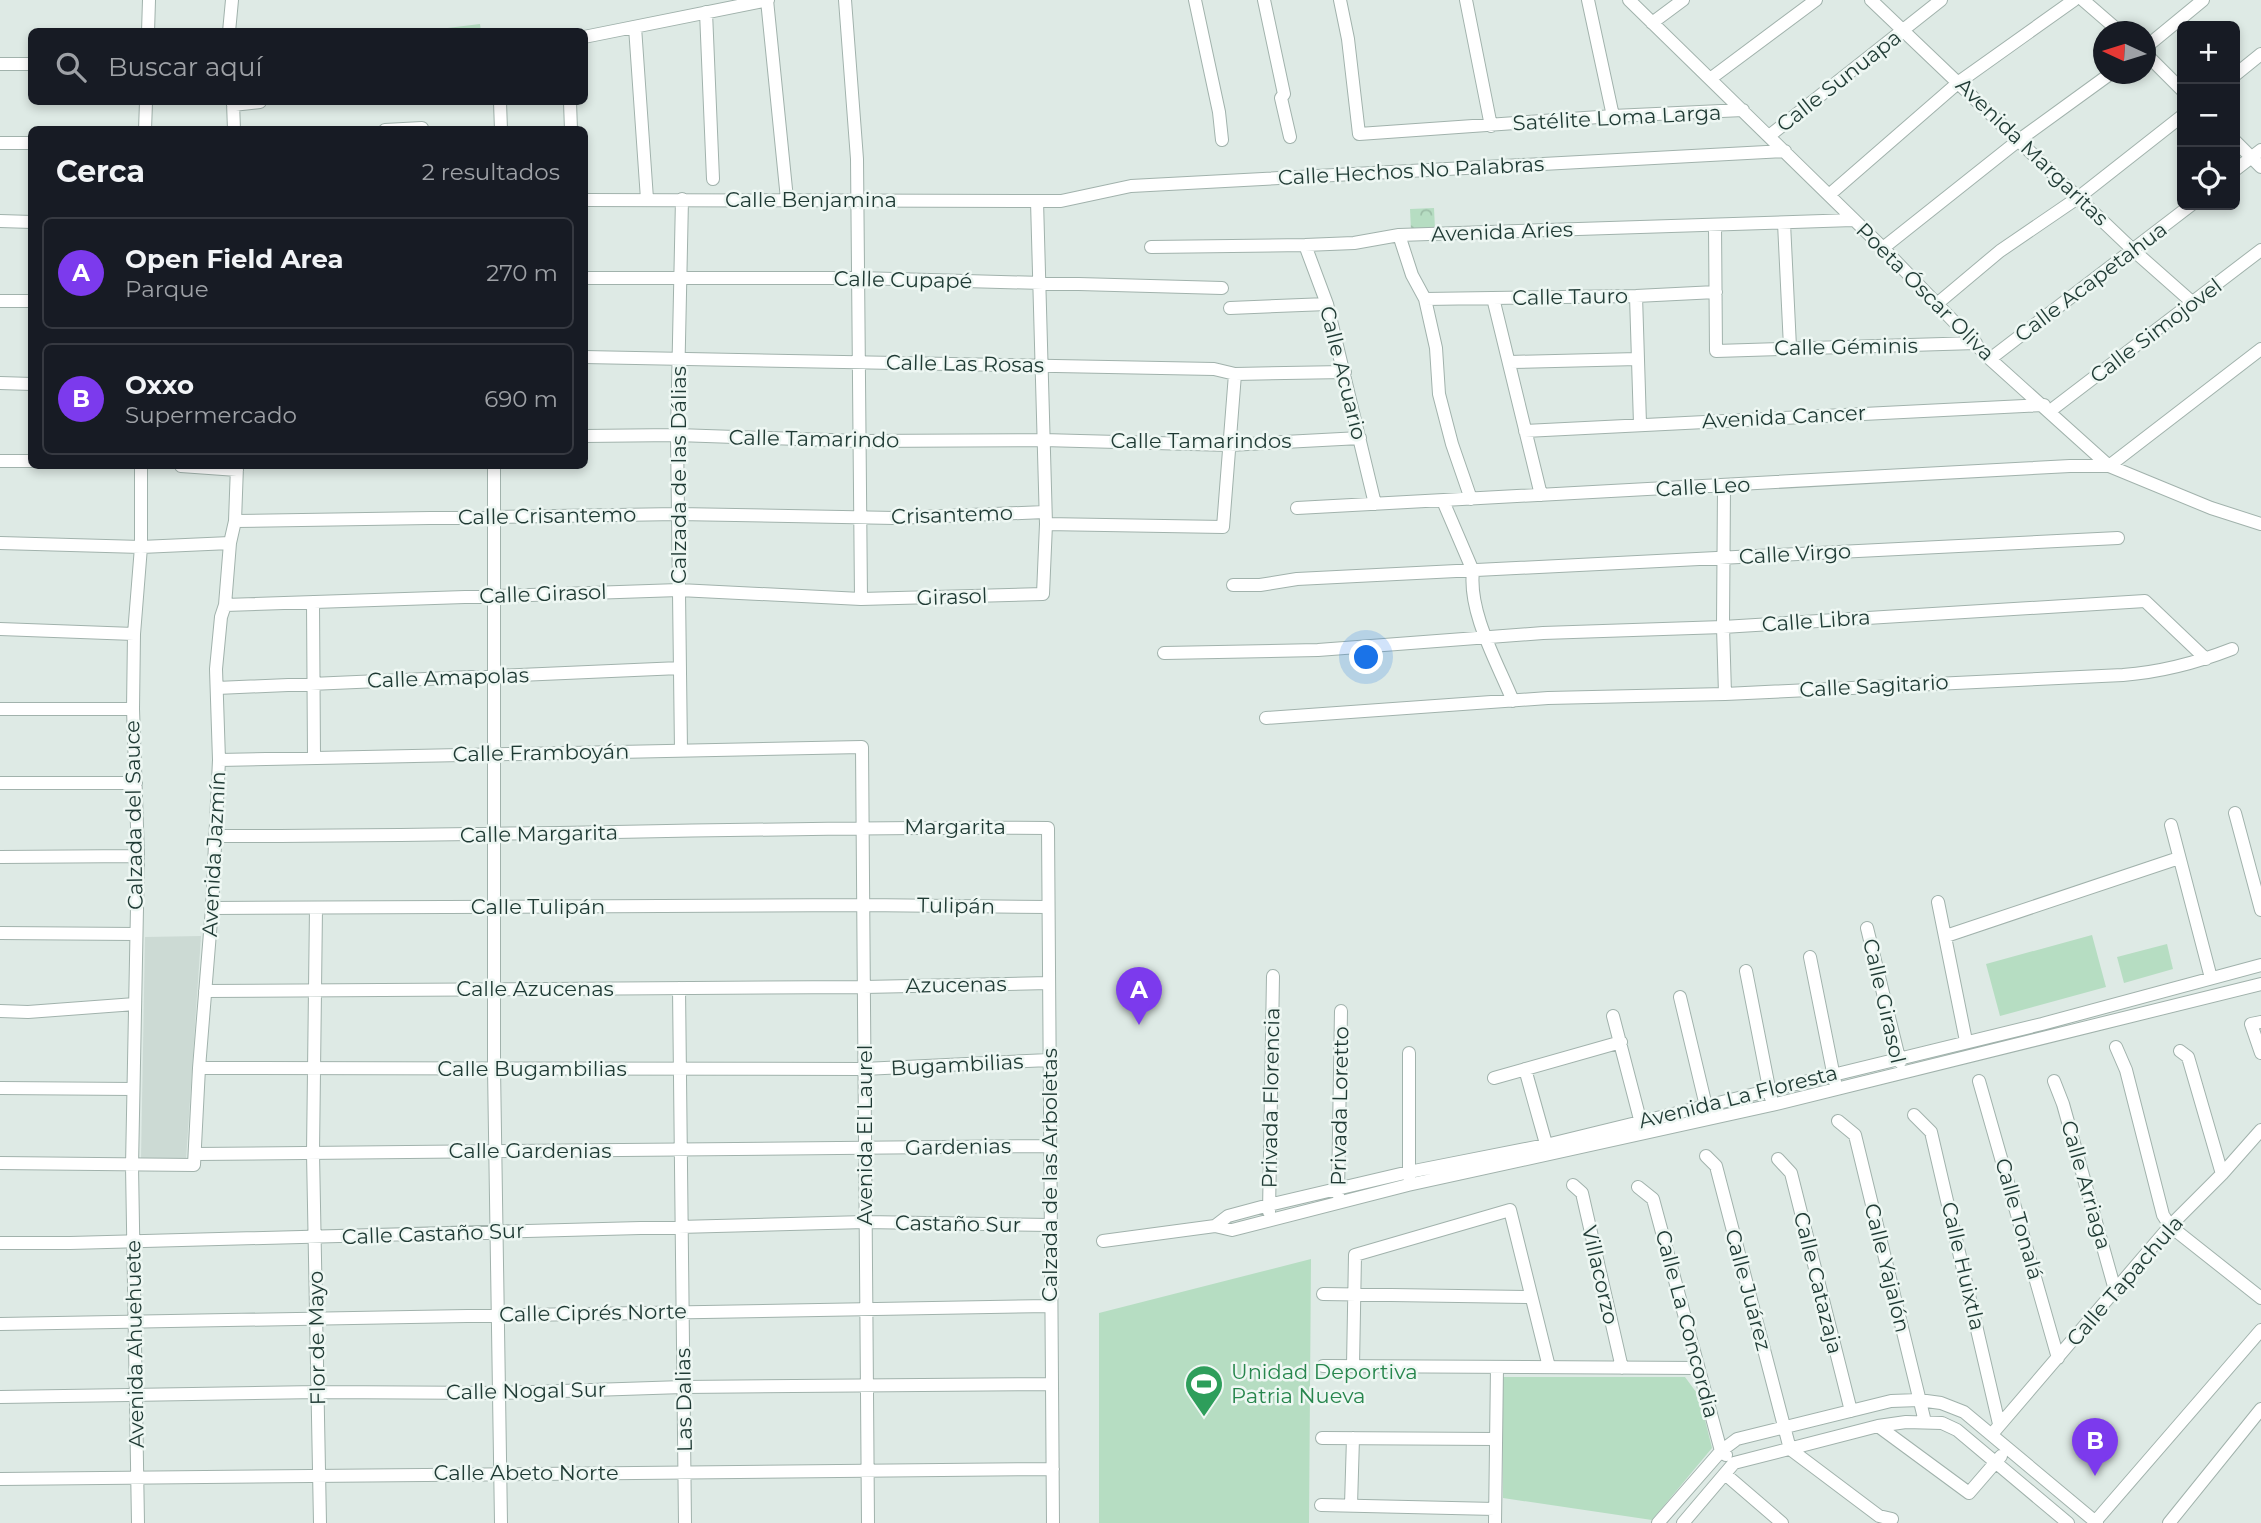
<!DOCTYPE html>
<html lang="es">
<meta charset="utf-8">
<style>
:root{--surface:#171b24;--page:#20242c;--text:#f1f3f6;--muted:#9ea1a6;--line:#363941;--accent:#7c3aed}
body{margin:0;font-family:Montserrat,sans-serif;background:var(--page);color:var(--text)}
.controls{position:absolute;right:21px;top:21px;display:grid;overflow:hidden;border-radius:10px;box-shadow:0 4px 10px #0003}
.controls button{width:63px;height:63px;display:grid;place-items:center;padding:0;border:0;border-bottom:2px solid var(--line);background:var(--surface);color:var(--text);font:35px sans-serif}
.compass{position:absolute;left:2093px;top:21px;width:63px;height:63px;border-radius:50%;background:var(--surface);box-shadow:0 4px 10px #0003;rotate:274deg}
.you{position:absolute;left:1367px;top:658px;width:24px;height:24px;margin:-18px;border:5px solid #fff;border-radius:50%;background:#1a73e8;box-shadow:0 0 0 10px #1a73e833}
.badge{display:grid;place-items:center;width:46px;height:46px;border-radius:50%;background:var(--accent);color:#fff;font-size:23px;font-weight:700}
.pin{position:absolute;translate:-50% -58px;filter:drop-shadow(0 2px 4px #0008)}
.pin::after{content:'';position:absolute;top:37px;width:24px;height:21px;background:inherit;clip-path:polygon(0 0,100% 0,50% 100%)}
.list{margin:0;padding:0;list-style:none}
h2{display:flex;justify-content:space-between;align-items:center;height:91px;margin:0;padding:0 28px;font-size:30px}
h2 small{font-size:23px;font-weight:400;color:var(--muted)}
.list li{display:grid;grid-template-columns:46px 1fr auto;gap:21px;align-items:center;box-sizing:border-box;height:112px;margin:0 14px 14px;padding:0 14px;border:2px solid var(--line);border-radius:10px}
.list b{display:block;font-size:26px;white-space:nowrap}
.list p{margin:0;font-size:23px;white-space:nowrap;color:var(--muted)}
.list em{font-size:23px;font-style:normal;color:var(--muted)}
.icon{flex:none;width:38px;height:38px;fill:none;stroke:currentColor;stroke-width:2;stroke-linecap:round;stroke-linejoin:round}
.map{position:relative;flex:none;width:2261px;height:1523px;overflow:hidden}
.search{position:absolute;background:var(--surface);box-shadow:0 4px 10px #0003;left:28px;top:28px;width:560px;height:77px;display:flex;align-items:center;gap:18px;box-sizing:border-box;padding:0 24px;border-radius:10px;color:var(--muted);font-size:26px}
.panel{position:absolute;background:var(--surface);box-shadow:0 4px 10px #0003;left:28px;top:126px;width:560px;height:343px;border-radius:10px}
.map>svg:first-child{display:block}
.built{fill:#ccdad4}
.green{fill:#b6ddc2}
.forest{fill:url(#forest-crowns)}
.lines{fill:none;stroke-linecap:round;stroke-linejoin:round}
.minor-casing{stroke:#a1b2ac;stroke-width:14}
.minor{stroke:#fff;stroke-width:12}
.labels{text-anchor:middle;stroke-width:5;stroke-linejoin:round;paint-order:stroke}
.street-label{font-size:21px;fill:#1f3a34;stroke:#eef7f3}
.leisure-label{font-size:21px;fill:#27864d;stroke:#eef7f3;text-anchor:start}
</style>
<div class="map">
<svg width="2261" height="1523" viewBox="0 0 2261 1523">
<defs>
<pattern id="forest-crowns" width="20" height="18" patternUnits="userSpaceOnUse" patternTransform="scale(1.75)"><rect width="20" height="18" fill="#b6ddc2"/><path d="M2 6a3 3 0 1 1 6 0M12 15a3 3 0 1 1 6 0" fill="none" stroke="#9cbea7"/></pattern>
</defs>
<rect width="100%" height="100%" fill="#deeae5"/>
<!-- built -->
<path class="built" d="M201,936l-15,224h-45l4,-223z"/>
<!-- green -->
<path class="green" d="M480,24l1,7h-50v-1z
M2092,935l14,52 -106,29 -14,-52z
M2167,944l6,25 -49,14 -7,-26z
M1311,1259l-2,264h-210v-210z
M1503,1377h182l14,19 13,52 -60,72 -149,-22z"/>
<!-- forest -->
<path class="forest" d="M1434,208l1,21 -24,1 -1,-21z"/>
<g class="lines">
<defs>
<path id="minor" d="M767,0l20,199
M845,0l12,159 4,440
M1195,0l24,112 3,28
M1264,0l20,94 -3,4 9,39
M1340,0l8,39 11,95 254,-18 130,-6
M1466,0l25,126
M1588,0l25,116
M1629,0l254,248 107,111 119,107 102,42 50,16
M1871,0l262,250 60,53
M2083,0l37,32
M706,12l7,167
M1652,23l31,-23
M635,27l12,172
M148,32l1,-32
M229,32l3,-32
M584,37l184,-37
M2146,47l57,-47
M2146,54l36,36
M0,64h32
M2235,75l26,-21
M1710,79l106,-79
M233,102l1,28
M500,102l1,28
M570,102l1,28
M233,105l27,-3
M145,130l1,-28
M385,130l37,-2
M1769,136l172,-136
M2235,141l26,26
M0,143h32
M2235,170l26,-20
M1829,195l130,-113 115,-82
M584,200l477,1 70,-15 654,-35
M0,221l32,1
M1784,223l6,124
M1715,226l1,125 260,-8
M1399,235l13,40 13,24 11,49 3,46 13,50 19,55
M1305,245l22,59 48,200
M1151,247l154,-2 49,-2 45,-8 454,-15
M1883,248l136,-108 91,-66
M584,278h275l363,10
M1636,296l4,128
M1493,298l48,197
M1425,299l211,-3 80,-4
M0,301h32
M1938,303l62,-52 79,-54 103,-81
M1230,308l97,-4
M584,357l630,12 21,5 110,-2
M1990,359l201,-154
M1510,362l128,-3
M0,383l32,1
M2050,411l211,-161
M1525,431l519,-26
M584,436l93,-1 181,6 185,-1 186,5 131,-7
M0,461h32
M181,466l56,4
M494,466v602l7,455
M1724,487l-1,140 2,67
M1443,501l30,70c-5,41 24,91 40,130
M1297,508l773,-42h39l152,-117
M235,521l443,-7 217,4 150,-6
M1046,524l177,3 12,-153
M0,543l141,4 89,-4
M1233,585h27l37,-6 821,-41
M313,602l1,156
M225,605l454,-15 182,9 182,-5 3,-70 -9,-323
M0,629l134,5
M1164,653l154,-3 225,-17 180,-6 422,-26 61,58
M217,688l463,-20
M0,709h133
M1266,718l282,-20 177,-4 398,-19c38,-3 73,-12 109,-26
M681,750l-4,-315 5,-236
M219,760l643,-13 6,776
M0,783h136
M2235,813l26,97
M2171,825l40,153
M216,836c277,1 554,-10 832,-8l5,695
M0,857l138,-1
M1938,902l28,139
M212,908l651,-3 185,2
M316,908l-3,245 7,370
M1867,928l33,134
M0,933l136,1
M1946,936l233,-78
M1810,957l25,125
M1746,971l25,127
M679,988l6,535
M205,991l659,-4 185,-4
M1680,997l26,109v7
M0,1011l28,1 107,-8
M1613,1016l29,111
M2261,1022l-10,2 10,29
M2116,1047l10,23 37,145 7,11 91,72
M2180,1051l8,6 34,117
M199,1068l665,1 185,-9
M1525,1069l23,82
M1494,1078l127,-36
M1979,1081l79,277
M2054,1081l9,23 52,186
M0,1088l133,1
M1914,1115l17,17 68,292
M1838,1121l17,14 70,287
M195,1154l855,-8
M1706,1156l10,10 74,283 89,67 13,3
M1778,1159l13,14 60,238
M0,1163l194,2 5,-97 13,-160 7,-148 -3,-91 5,-52 4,-12 5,-62 5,-22 2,-55
M1409,1177v-124
M1573,1185l9,8 40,175
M1638,1187l15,12 68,252 5,4
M1338,1194l3,-183
M1269,1212l4,-236
M1215,1226l13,-10 41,-11 140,-33 137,-27 496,-121 219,-59
M1103,1241l112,-15 17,4 176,-45 364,-80 489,-121
M0,1243h70l795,-21 186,3
M1323,1294l208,3
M0,1324l1051,-18
M1323,1366l375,2
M1353,1366l2,-111 155,-45 39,157
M0,1397l318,-5 181,1 184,-6 369,-3
M1878,1426l91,67 32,-37
M1992,1434l178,-208 52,-52 39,-44
M1322,1438l174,1
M1725,1474l57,49
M0,1479l1053,-10
M1321,1505l174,4
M1351,1505l2,-67
M138,1523l-6,-357 6,-310 -5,-147 1,-75 7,-87v-81
M1495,1523l2,-156
M1658,1523l63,-72 16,-12 154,-38 28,-1 22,3 23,9 133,111
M1683,1523l51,-60 144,-37 28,-4 36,1 15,7 111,93
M2094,1523l167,-193
M2169,1523l92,-114"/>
</defs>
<!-- minor casing -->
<use href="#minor" class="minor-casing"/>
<!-- minor -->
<use href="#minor" class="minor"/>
</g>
<!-- icons -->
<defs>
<symbol id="stadium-pin" viewBox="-11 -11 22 30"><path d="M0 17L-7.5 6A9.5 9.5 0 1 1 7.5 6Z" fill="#2e9e5b" stroke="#eef7f3"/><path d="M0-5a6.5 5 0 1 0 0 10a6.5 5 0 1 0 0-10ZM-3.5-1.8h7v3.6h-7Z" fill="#fff"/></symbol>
</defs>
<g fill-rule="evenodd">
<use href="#stadium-pin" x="1182" y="1362" width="44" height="60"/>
</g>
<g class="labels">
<!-- street labels -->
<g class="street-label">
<text transform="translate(1839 81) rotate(-38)" y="7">Calle Sunuapa</text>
<text transform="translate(1617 118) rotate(-3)" y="7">Satélite Loma Larga</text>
<text transform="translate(2032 152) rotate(44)" y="7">Avenida Margaritas</text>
<text transform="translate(1411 171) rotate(-3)" y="7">Calle Hechos No Palabras</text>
<text x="811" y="207">Calle Benjamina</text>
<text transform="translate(1502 232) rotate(-2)" y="7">Avenida Aries</text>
<text transform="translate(903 280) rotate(1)" y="7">Calle Cupapé</text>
<text transform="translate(2091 282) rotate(-37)" y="7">Calle Acapetahua</text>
<text transform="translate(1925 292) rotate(45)" y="7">Poeta Óscar Oliva</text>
<text transform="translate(1570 297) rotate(-1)" y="7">Calle Tauro</text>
<text transform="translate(2156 331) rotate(-37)" y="7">Calle Simojovel</text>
<text transform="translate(1846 347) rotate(-1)" y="7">Calle Géminis</text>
<text transform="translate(965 364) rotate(1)" y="7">Calle Las Rosas</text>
<text transform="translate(1343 373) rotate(76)" y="7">Calle Acuario</text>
<text transform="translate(1784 417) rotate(-3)" y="7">Avenida Cancer</text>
<text transform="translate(814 439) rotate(1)" y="7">Calle Tamarindo</text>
<text x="1201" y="448">Calle Tamarindos</text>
<text transform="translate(679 475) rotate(-90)" y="7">Calzada de las Dálias</text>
<text transform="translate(1703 487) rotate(-3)" y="7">Calle Leo</text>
<text transform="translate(952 515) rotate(-2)" y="7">Crisantemo</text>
<text transform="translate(547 516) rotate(-1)" y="7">Calle Crisantemo</text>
<text transform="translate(1795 554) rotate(-3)" y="7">Calle Virgo</text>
<text transform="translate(543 594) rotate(-2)" y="7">Calle Girasol</text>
<text transform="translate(952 597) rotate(-2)" y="7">Girasol</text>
<text transform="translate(1816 621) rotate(-4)" y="7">Calle Libra</text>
<text transform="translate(448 678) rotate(-2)" y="7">Calle Amapolas</text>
<text transform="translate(1874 686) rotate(-3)" y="7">Calle Sagitario</text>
<text transform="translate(541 753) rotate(-1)" y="7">Calle Framboyán</text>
<text transform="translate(134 815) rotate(-91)" y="7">Calzada del Sauce</text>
<text x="955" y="834">Margarita</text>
<text transform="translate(539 834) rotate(-1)" y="7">Calle Margarita</text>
<text transform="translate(214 854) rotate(-87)" y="7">Avenida Jazmín</text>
<text transform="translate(956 906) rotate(1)" y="7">Tulipán</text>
<text x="538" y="914">Calle Tulipán</text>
<text transform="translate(956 985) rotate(-1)" y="7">Azucenas</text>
<text x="535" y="996">Calle Azucenas</text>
<text transform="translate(1884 1001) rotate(77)" y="7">Calle Girasol</text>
<text transform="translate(957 1065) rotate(-3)" y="7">Bugambilias</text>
<text x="532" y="1076">Calle Bugambilias</text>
<text transform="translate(1738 1097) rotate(-14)" y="7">Avenida La Floresta</text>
<text transform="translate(1271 1098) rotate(-89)" y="7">Privada Florencia</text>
<text transform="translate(1340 1106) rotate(-89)" y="7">Privada Loretto</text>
<text transform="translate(865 1135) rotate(-90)" y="7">Avenida El Laurel</text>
<text transform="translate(958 1147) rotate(-1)" y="7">Gardenias</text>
<text x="530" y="1158">Calle Gardenias</text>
<text transform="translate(1050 1175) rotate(-90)" y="7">Calzada de las Arboletas</text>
<text transform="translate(2086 1185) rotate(74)" y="7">Calle Arriaga</text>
<text transform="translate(2019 1219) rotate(74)" y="7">Calle Tonalá</text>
<text transform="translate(958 1224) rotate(1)" y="7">Castaño Sur</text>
<text transform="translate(433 1234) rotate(-2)" y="7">Calle Castaño Sur</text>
<text transform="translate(1963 1266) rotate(77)" y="7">Calle Huixtla</text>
<text transform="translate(1887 1268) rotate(76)" y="7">Calle Yajalón</text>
<text transform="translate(1600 1275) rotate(77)" y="7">Villacorzo</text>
<text transform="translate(2125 1281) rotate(-49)" y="7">Calle Tapachula</text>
<text transform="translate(1818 1283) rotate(76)" y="7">Calle Catazaja</text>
<text transform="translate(1748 1290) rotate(75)" y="7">Calle Juárez</text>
<text transform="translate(593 1313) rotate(-1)" y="7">Calle Ciprés Norte</text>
<text transform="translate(1687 1324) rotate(75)" y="7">Calle La Concordia</text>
<text transform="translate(317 1338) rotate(-91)" y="7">Flor de Mayo</text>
<text transform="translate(135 1344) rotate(-91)" y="7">Avenida Ahuehuete</text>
<text transform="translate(526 1391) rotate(-1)" y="7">Calle Nogal Sur</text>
<text transform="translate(684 1400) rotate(-91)" y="7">Las Dalias</text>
<text x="526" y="1480">Calle Abeto Norte</text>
</g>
<!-- leisure labels -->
<g class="leisure-label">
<text x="1231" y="1379">Unidad Deportiva<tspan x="1231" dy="24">Patria Nueva</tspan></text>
</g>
</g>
</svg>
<div class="controls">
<button>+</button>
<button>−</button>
<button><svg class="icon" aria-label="locate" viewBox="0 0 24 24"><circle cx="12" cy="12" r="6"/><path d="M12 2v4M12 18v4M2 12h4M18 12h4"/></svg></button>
</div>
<svg class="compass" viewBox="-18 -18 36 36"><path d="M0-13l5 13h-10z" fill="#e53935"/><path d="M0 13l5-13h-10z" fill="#9ea1a6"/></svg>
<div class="you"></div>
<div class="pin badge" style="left:1139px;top:1025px">A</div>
<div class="pin badge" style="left:2095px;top:1476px">B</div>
<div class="search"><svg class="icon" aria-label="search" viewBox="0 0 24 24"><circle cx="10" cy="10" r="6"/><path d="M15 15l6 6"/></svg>Buscar aquí</div>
<section class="panel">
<h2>Cerca<small>2 resultados</small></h2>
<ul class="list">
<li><span class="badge">A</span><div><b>Open Field Area</b><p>Parque</p></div><em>270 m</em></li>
<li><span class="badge">B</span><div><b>Oxxo</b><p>Supermercado</p></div><em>690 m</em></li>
</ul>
</section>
</div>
